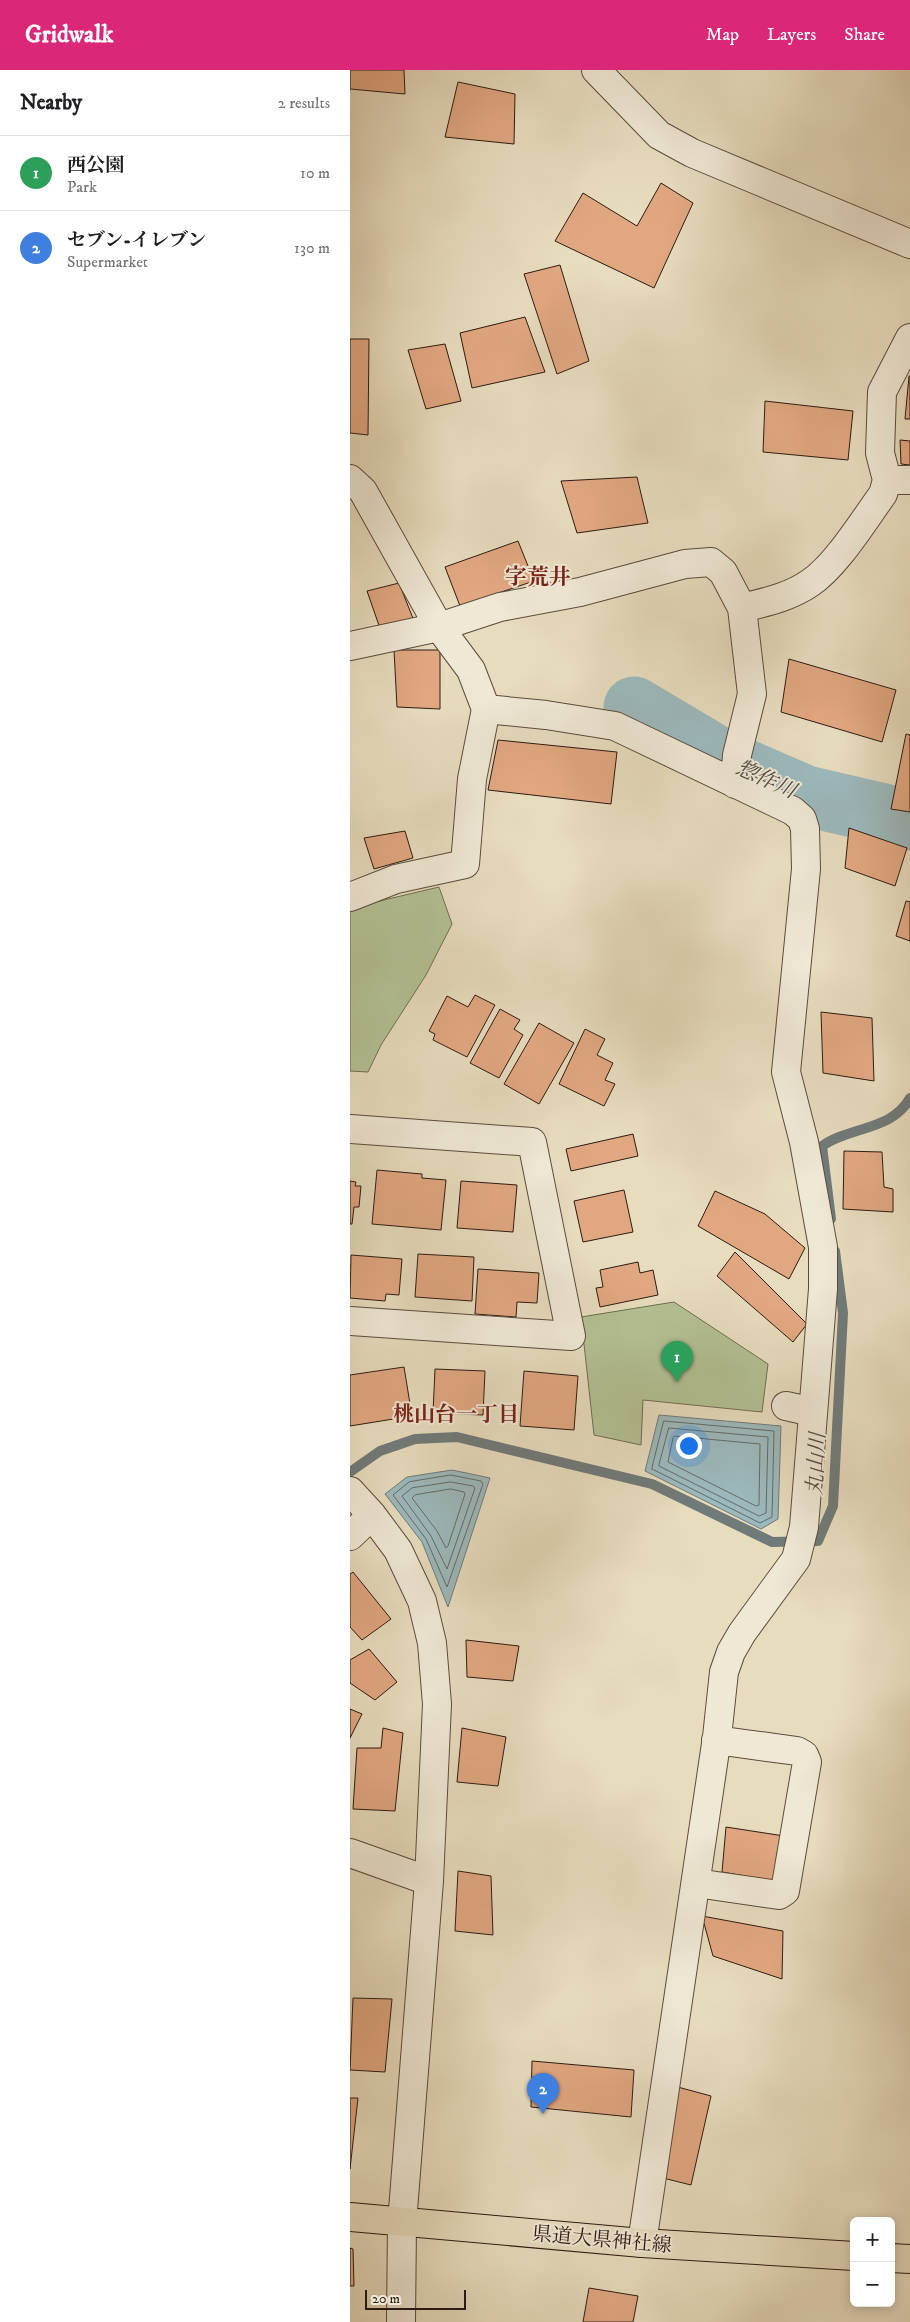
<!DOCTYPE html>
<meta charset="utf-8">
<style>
:root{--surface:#fff;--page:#f6f6f6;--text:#202124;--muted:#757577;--line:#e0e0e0;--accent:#db2777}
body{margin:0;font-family:"IM FELL DW Pica","Noto Serif JP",serif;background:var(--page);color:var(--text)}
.controls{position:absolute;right:15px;bottom:15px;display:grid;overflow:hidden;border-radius:8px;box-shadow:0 2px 12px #0003}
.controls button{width:45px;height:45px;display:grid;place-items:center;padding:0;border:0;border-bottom:1px solid var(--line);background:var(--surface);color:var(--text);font:25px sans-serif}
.scale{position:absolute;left:15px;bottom:12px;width:101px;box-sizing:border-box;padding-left:5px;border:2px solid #2d1b14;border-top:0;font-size:14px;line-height:18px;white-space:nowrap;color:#2d1b14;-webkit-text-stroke:4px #efe8d5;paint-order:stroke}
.you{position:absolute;left:338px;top:1375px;width:18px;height:18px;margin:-12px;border:4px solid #fff;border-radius:50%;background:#1a73e8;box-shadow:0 0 0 8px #1a73e833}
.badge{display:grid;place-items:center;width:32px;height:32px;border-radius:50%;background:var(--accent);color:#fff;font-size:16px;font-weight:700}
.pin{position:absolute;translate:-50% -41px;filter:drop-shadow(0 1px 2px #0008)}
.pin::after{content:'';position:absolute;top:26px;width:18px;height:15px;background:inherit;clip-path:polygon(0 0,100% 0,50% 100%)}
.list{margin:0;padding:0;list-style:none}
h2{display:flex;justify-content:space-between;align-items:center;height:65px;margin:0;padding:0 20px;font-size:21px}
h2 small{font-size:16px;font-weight:400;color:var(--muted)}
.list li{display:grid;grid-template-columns:32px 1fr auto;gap:15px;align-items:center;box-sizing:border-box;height:75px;padding:0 20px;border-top:1px solid var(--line)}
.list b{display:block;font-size:19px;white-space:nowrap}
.list p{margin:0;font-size:16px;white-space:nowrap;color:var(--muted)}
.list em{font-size:16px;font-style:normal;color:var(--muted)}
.map{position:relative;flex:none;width:560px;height:2252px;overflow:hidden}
header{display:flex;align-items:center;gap:30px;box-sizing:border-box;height:70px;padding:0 25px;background:var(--accent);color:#fff}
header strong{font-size:24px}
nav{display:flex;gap:28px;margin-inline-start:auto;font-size:18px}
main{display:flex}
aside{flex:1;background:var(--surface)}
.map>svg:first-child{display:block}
.green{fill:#b3c194;stroke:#706e54}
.water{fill:#9cb9bd;stroke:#707a79}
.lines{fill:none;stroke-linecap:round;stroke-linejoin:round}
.shore{stroke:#646a68;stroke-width:1}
.stream{stroke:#707a79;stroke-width:10}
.river{stroke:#9cb9bd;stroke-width:61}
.building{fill:#e1a781;stroke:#2d1b14}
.minor-casing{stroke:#5c4b3e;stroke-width:30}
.major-casing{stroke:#2d1b14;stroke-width:30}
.minor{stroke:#efe8d5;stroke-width:28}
.major{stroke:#e7dcbe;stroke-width:28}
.labels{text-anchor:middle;stroke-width:4;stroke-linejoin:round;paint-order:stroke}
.street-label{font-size:20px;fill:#2d1b14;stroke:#efe8d5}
.water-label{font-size:21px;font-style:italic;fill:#4e4a47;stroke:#efe8d5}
.neighbourhood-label{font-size:21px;font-weight:bold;fill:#7a1f14;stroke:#efe8d5}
.quarter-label{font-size:22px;font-weight:bold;fill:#7a1f14;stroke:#efe8d5}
</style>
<header>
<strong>Gridwalk</strong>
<nav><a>Map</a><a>Layers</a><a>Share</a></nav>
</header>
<main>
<aside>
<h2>Nearby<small>2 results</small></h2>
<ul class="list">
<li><span class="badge" style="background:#2e9e5b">1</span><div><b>西公園</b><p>Park</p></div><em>10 m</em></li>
<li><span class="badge" style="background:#3f7fe0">2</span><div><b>セブン-イレブン</b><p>Supermarket</p></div><em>130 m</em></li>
</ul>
</aside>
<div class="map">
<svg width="560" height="2252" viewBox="0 0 560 2252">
<rect width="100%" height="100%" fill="#e7dcbe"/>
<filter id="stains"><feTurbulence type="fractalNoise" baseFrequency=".004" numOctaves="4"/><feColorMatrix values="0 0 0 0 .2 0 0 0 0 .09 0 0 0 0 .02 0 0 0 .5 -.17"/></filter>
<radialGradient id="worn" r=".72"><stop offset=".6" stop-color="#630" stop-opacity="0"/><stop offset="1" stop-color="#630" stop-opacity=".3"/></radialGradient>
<!-- green -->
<path class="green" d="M89,817l13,37 -26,51 -45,70 -13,27 -18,-1v-163z
M324,1232l94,62 -6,48 -119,-12 -2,45 -47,-10 -13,-118z"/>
<!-- water -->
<path class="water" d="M309,1345l122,11 -3,93 -17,10 -116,-58z
M102,1400l38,8 -42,129 -26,-65 -37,-48 22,-17z"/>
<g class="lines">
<!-- shore -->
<path class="shore" d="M314,1351l110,10 -2,86 -12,6 -108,-54z
M319,1358l99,9 -2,76 -7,3 -100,-50z
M325,1366l85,8 -1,61 -3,1 -88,-44 5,-24z
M101,1405l30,6 2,3 -36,103 -21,-48 -33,-44 16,-13z
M101,1412l22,4 2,2 -28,81 -16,-33 -29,-40 10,-8z
M101,1419l13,3 1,2 -17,52 -2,2 -9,-17 -25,-33 3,-3z"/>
<!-- stream -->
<path class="stream" d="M481,1149l-9,-73c28,-20 70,-15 88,-48
M0,1402l30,-21 35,-12 42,-2 195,47 120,58 46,-1 15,-35 10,-193 -8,-62"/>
<!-- river -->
<path class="river" d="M284,637l89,53 83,36 104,24"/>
</g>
<!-- building -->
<path class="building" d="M0,0h54l1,24 -55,-5z
M108,12l57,12 -1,50 -69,-7z
M311,113l32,20 -39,85 -99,-47 28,-48 54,33z
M210,195l29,96 -32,13 -33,-100z
M175,247l20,55 -73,16 -12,-55z
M0,269h19l-1,96 -18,-2z
M95,274l16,57 -35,8 -18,-59z
M559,306h1v43h-5z
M415,331l88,10 -5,49 -85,-8z
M550,370l10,1v24l-9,-1z
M287,407l11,46 -71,10 -16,-52z
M168,471l16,40 -74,25 -15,-39z
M49,513l17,43 -34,8 -15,-43z
M44,580h46v59l-43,-2z
M439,589l107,31 -14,52 -101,-30z
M556,664l4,1v77l-19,-3z
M148,670l119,12 -6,52 -123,-14z
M499,758l58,20 -12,38 -50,-18z
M55,761l8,27 -39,11 -10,-31z
M556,831l4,1v39l-14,-5z
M125,925l20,10 -28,52 -34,-17 2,-6 -6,-3 18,-35 21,11z
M150,939l20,11 -6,9 9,6 -24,43 -29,-15z
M471,942l51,6 2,63 -51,-8z
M189,953l35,20 -35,61 -35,-20z
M235,959l20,10 -8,16 16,8 -8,17 10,4 -11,22 -45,-22z
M283,1064l5,22 -67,15 -5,-22z
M494,1081l38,1 2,35 9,2v23l-50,-3z
M27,1100l45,4v4l24,2 -5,50 -69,-6z
M0,1111l6,1 -1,4h6l-2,21h-5l-2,17h-2z
M111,1111l56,4 -4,47 -56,-4z
M274,1120l9,42 -50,10 -9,-41z
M365,1121l50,23 40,34 -16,31 -91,-53z
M385,1182l72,72 -14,18 -76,-66z
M68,1184l56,3 -2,44 -57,-4z
M1,1185l51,4 -3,36 -13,-1 -1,7 -35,-3z
M288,1192l2,11 13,-3 5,25 -58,12 -4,-19 7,-1 -3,-17z
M128,1199l61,4 -2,30 -20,-1 -1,15 -41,-3z
M54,1297l8,49 -62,10v-51z
M85,1299l50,2 -2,44 -50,-2z
M174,1301l54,5 -4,54 -54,-4z
M3,1502l38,47 -29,21 -12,-13v-53z
M116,1570l53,6 -6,35 -46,-4z
M19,1579l28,33 -22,18 -25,-17v-23z
M0,1639l12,5 -12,24z
M33,1658l20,5 -8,78 -42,-2 4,-61h24z
M112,1658l44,9 -8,49 -41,-4z
M376,1757l58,9 -5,46 -57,-10z
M108,1801l33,5 2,59 -38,-4z
M352,1846l81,15 -1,48 -69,-23z
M3,1928l39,1 -7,73 -35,-2z
M182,1991l102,9 -3,47 -100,-10z
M324,2016l37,10 -20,89 -32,-8z
M0,2028h8l-8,71z
M0,2178l3,1 1,37h-4z
M239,2218l49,8 -5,26h-50z"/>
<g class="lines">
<defs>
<path id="minor" d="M246,0l63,65 33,18 218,91
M0,409l13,12 76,136 32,43 15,39 60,6 69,11 178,85 9,8 3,10 1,40 -20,203 18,70 19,105v42l-19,238 -8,32 -54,74 -11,19 -7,20 -7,65 -75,506
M537,410h23
M0,576l89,-19 61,-20 80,-15 105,-28 26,-2 12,10 19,36
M385,714l2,-29 15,-61 -10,-86c24,-6 48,-11 68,-25 26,-17 54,-63 73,-89l4,-14 -7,-27 2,-61 28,-54
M0,827l46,-18 69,-15 7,-85 14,-70
M0,1059l182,13 39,194 -221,-15
M436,1336l27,6
M0,1421l22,24 26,35 24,51 10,42 5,61 -8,177 -27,342 -1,99
M0,1466l22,-21
M0,1783l79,28
M346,1813l83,12 6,-4 22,-129 -3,-7 -7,-4 -81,-11"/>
<path id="major" d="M0,2147l292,26 212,13
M541,2188l19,1"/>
</defs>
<!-- minor casing -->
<use href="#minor" class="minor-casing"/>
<!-- major casing -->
<use href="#major" class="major-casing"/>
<!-- minor -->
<use href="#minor" class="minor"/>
<!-- major -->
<use href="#major" class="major"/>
</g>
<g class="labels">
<!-- street labels -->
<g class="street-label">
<text transform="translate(252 2169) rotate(5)" y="7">県道大県神社線</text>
</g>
<!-- water labels -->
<g class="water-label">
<text transform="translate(416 709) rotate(24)" y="7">惣作川</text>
<text transform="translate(466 1394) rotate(-87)" y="7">丸山川</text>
</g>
<!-- neighbourhood labels -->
<g class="neighbourhood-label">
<text x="106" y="1351">桃山台一丁目</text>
</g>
<!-- quarter labels -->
<g class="quarter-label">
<text x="188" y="514">字荒井</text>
</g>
</g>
<rect width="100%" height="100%" filter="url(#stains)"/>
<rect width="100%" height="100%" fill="url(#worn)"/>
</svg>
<div class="controls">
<button>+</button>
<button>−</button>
</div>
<div class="scale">20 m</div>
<div class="you"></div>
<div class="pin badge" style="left:327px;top:1312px;background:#2e9e5b">1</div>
<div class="pin badge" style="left:193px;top:2044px;background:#3f7fe0">2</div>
</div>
</main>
